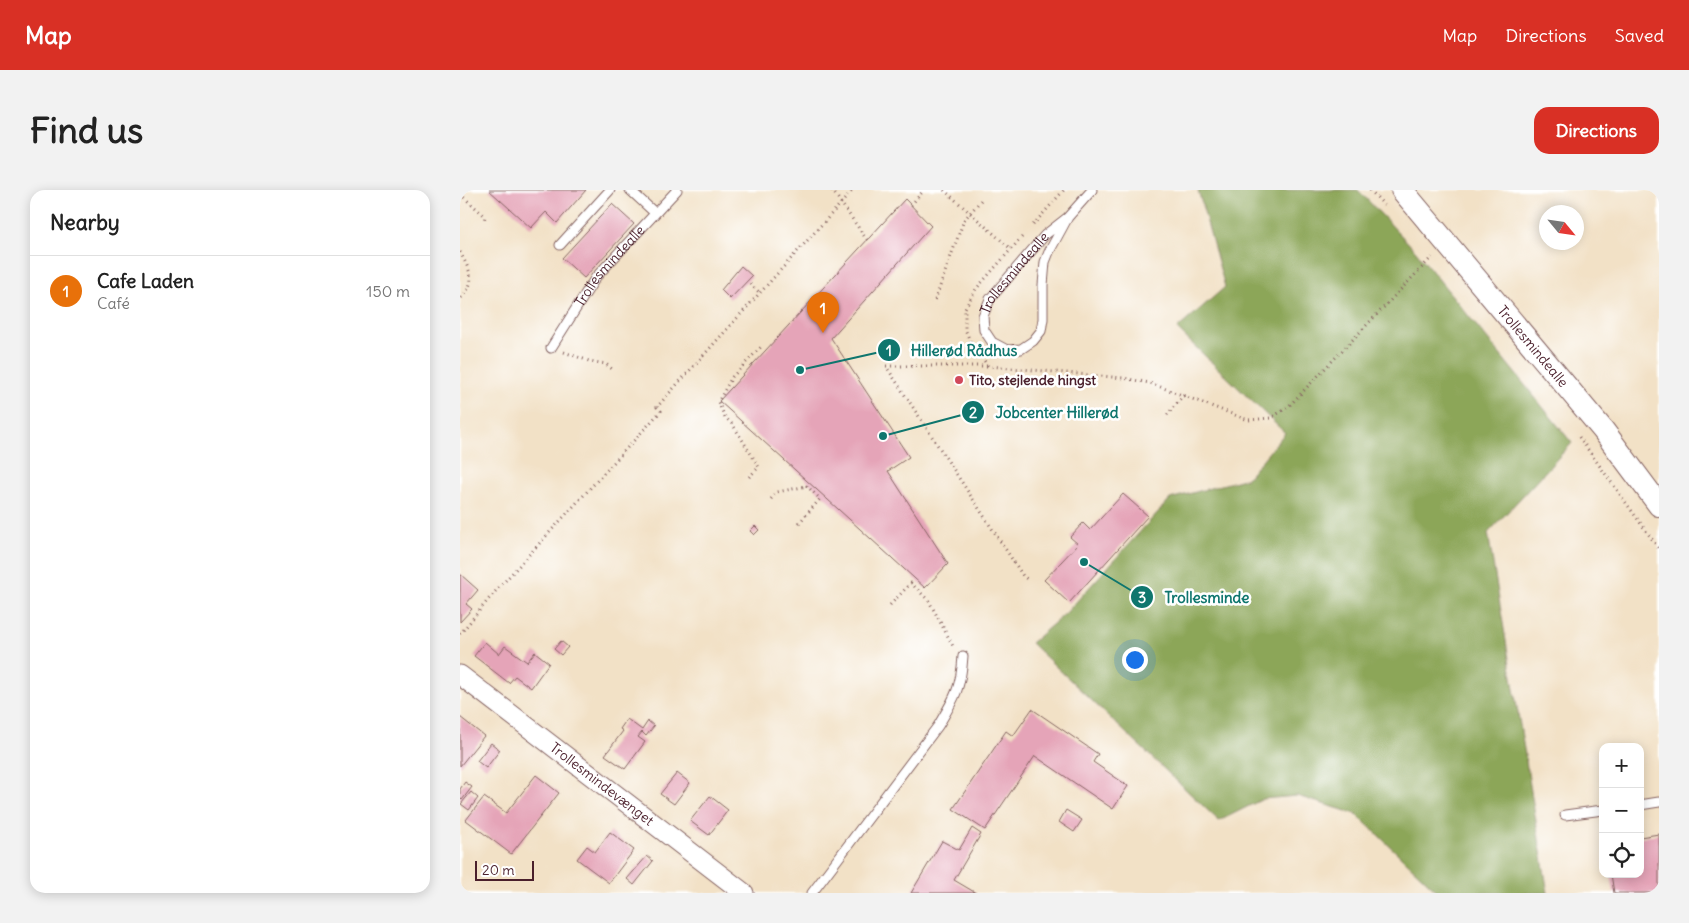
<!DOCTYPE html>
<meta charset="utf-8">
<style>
:root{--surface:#fff;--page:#f2f2f2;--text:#222;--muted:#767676;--line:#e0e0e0;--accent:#d93025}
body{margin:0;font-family:Delius,sans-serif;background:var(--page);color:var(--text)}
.controls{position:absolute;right:15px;bottom:15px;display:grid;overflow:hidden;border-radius:10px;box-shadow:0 2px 12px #0003}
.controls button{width:45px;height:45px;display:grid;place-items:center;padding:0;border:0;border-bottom:1px solid var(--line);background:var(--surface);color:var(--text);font:25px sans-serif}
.compass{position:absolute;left:1079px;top:15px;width:45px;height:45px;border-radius:50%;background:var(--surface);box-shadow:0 2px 12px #0003;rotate:119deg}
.scale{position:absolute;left:15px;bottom:12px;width:59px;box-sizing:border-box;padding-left:5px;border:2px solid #4a1f2b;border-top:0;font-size:14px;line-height:18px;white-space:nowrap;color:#4a1f2b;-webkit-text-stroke:4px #fff;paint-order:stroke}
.you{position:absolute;left:674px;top:469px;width:18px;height:18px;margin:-12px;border:4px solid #fff;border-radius:50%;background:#1a73e8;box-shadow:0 0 0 8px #1a73e833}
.badge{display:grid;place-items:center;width:32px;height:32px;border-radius:50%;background:var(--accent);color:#fff;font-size:16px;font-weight:700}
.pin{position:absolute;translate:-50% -41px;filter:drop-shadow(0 1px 2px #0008)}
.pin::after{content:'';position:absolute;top:26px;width:18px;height:15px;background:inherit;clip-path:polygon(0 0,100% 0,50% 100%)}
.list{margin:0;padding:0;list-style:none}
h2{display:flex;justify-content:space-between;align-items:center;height:65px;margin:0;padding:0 20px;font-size:21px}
h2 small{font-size:16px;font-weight:400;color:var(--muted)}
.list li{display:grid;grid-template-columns:32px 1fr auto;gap:15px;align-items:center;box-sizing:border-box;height:70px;padding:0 20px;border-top:1px solid var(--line)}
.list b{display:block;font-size:19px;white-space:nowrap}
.list p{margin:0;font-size:16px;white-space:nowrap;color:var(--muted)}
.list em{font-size:16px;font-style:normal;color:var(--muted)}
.icon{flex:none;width:28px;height:28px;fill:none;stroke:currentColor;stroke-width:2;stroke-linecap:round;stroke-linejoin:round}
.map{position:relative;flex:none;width:1199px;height:703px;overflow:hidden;border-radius:15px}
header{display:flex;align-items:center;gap:30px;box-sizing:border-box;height:70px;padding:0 25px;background:var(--accent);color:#fff}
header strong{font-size:24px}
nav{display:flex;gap:28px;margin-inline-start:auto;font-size:18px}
.intro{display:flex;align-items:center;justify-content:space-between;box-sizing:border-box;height:120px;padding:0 30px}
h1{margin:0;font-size:35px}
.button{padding:12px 22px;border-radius:15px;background:var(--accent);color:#fff;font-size:18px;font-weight:700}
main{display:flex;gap:30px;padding:0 30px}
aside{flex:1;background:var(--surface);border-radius:15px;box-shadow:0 2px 12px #0003}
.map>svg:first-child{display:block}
.forest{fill:#8ca658;stroke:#6b6242}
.building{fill:#e5a4b8}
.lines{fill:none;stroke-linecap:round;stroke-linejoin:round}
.service-casing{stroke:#856361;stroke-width:11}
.minor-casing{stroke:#856361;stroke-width:21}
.tertiary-casing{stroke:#856361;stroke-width:24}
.path{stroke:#856361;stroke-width:3;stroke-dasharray:1 4;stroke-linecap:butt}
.service{stroke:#fff;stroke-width:9}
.minor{stroke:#fff;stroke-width:19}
.tertiary{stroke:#fff;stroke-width:22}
.poi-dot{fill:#d1495b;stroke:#fff;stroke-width:2}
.labels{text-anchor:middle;stroke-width:5;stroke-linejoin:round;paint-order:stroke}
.street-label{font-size:14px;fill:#4a1f2b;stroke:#fff}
.poi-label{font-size:14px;font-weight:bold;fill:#4a1f2b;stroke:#fff;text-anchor:start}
.leader{fill:none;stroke:#0f766e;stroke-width:2}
.callout-dot{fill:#0f766e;stroke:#fff;stroke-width:2}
.mark-label{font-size:15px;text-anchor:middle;font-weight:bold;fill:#fff}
.callout-label{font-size:15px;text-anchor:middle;font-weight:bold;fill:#0f766e;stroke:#fff;stroke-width:5;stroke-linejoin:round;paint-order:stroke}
</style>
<header>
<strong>Map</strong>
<nav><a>Map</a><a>Directions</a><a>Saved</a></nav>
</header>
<div class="intro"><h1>Find us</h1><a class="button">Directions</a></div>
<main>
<aside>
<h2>Nearby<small></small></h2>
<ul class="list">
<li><span class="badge" style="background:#e8710a">1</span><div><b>Cafe Laden</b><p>Café</p></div><em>150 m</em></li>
</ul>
</aside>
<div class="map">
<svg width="1199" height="703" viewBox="0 0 1199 703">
<rect width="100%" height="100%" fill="#fff"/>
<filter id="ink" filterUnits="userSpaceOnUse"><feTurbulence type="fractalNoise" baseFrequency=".02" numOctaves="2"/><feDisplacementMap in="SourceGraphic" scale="10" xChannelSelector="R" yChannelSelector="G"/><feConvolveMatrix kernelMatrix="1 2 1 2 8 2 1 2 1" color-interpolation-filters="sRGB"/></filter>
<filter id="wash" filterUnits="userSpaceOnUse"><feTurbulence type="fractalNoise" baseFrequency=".0096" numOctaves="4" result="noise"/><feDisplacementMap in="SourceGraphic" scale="20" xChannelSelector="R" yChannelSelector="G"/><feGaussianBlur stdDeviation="1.12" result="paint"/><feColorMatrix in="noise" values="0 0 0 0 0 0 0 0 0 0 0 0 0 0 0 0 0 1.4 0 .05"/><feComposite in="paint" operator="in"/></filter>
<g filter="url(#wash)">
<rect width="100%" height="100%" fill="#f2e1c6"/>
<!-- forest -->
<path class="forest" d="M738,0h160l57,60 157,193 -84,90 60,360h-109l-83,-79 -59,-18 -34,3 -44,22 -188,-178 35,-30 104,-114 77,-21 38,-45 -108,-104 48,-42z"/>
<g id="blocks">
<!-- building -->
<path class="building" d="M29,0h97l-29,33 -11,-11 -15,16z
M445,9l26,27 -100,112 78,119 -21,14 60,93 -23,24 -206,-187z
M152,14l22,20 -50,54 -22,-20z
M281,76l11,10 -22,23 -9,-9z
M663,304l25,22 -79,87 -25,-23 34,-36 -8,-7 13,-14 7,7z
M295,336l4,4 -5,5 -4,-4z
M0,384l18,16 -12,14 6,5 -12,13z
M101,451l7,6 -7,8 -7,-6z
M25,452l14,12 6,-8 22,16 8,-10 14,11 -18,25 -16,-12 -6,7 -35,-27z
M572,519l66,45 -5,8 35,24 -15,23 -78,-53 -50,74 -32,-21 53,-78 7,5z
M0,527l24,19 -24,30z
M167,529l15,11 6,-9 6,5 -8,10 -4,-4 -4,5 7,5 -20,27 -20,-14 18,-24 -3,-2z
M31,553l9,7 -14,18 -9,-7z
M217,583l13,10 -16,21 -14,-10z
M76,585l23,18 -48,61 -45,-34 18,-23 22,16z
M5,592l7,5 -10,13 -2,-2v-9z
M11,602l7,6 -9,12 -8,-6z
M250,606l18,14 -19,25 -19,-14z
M606,620l16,10 -8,12 -15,-10z
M512,638l9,6 -27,46 22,13h-65l31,-52 17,9z
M150,642l24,18 -25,33 -32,-24 10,-13 8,6z
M1199,644v59h-45l-3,-19h29v-37z
M187,666l6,5 -19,24 -7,-6z"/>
</g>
</g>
<g filter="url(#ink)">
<use href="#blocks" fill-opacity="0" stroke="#856361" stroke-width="1"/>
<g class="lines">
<defs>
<g id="service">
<path d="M170,0l25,23"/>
<path id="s1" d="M608,27l-19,35 -4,10 -2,23v34l-2,12 -8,10 -12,8 -14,1 -15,-8 -8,-12 -1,-14 7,-17 55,-64 23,-18 24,-27"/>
<path d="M100,55l50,-55"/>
<path id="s2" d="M91,158l45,-71 81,-87"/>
<path d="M1180,615l19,-3"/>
<path d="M1105,625l38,-5"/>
<path d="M352,703l126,-167c16,-27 23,-37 25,-70"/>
</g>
<g id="minor">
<path id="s3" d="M0,485l284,218"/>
</g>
<g id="tertiary">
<path id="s4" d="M942,0l201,240 56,75"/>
</g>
</defs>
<!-- service casing -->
<use href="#service" class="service-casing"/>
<!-- minor casing -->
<use href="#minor" class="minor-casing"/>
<!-- tertiary casing -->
<use href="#tertiary" class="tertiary-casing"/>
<!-- path -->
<path class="path" d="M372,0l35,50
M484,0l67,59
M910,0l17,18
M0,4l25,22 -1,6
M451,15l13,-15
M573,35l31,-35
M562,47l-46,52 -11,19v21l5,12 18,25 135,12 27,5 98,37 23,-2 17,-11 144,-150
M0,62c10,20 18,29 0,47
M290,94l10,9
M475,110l29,-80 18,-21
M104,162l25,9 17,3 6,5
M527,176h-101l137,210 5,4
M707,225l17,-20
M1119,247l80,112
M289,287l10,-10 -26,-42 -8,-8 -7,-15 14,-25 29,-30
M311,309l6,-7 30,-6
M339,333l21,-24 -13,-13 3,-3
M430,415l21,-22 18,18 24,45
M0,444l33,-40 168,-183 -4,-4 7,-8 189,-209"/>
<!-- service -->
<use href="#service" class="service"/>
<!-- minor -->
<use href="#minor" class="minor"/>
<!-- tertiary -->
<use href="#tertiary" class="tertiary"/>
</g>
</g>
<!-- markers -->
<circle class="poi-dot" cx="499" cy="190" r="5"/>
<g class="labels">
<!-- street labels -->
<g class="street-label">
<text dy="5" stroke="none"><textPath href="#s2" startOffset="101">Trollesmindealle</textPath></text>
<text dy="5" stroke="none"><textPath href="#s1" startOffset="260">Trollesmindealle</textPath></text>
<text dy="5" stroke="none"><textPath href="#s4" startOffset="204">Trollesmindealle</textPath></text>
<text dy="5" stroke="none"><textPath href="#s3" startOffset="179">Trollesmindevænget</textPath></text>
</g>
<!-- poi labels -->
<g class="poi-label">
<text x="509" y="195">Tito, stejlende hingst</text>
</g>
</g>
<!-- callouts -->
<path class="leader" d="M340 180L429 160M423 246L513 222M624 372L682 407"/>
<g class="callout-dot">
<circle cx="340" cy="180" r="5"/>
<circle cx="423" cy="246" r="5"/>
<circle cx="624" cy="372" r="5"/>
<circle cx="429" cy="160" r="12"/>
<circle cx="513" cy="222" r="12"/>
<circle cx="682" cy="407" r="12"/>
</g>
<g class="mark-label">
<text x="429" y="166">1</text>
<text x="513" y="228">2</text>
<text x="682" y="413">3</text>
</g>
<g class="callout-label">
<text x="504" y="166">Hillerød Rådhus</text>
<text x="597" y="228">Jobcenter Hillerød</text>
<text x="747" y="413">Trollesminde</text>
</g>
</svg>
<div class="controls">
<button>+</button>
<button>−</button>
<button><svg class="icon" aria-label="locate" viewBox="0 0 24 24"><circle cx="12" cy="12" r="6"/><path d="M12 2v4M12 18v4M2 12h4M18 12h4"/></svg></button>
</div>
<svg class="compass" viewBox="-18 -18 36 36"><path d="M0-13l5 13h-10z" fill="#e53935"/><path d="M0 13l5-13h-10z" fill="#767676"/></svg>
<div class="scale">20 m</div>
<div class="you"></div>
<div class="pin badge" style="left:363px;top:143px;background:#e8710a">1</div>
</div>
</main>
